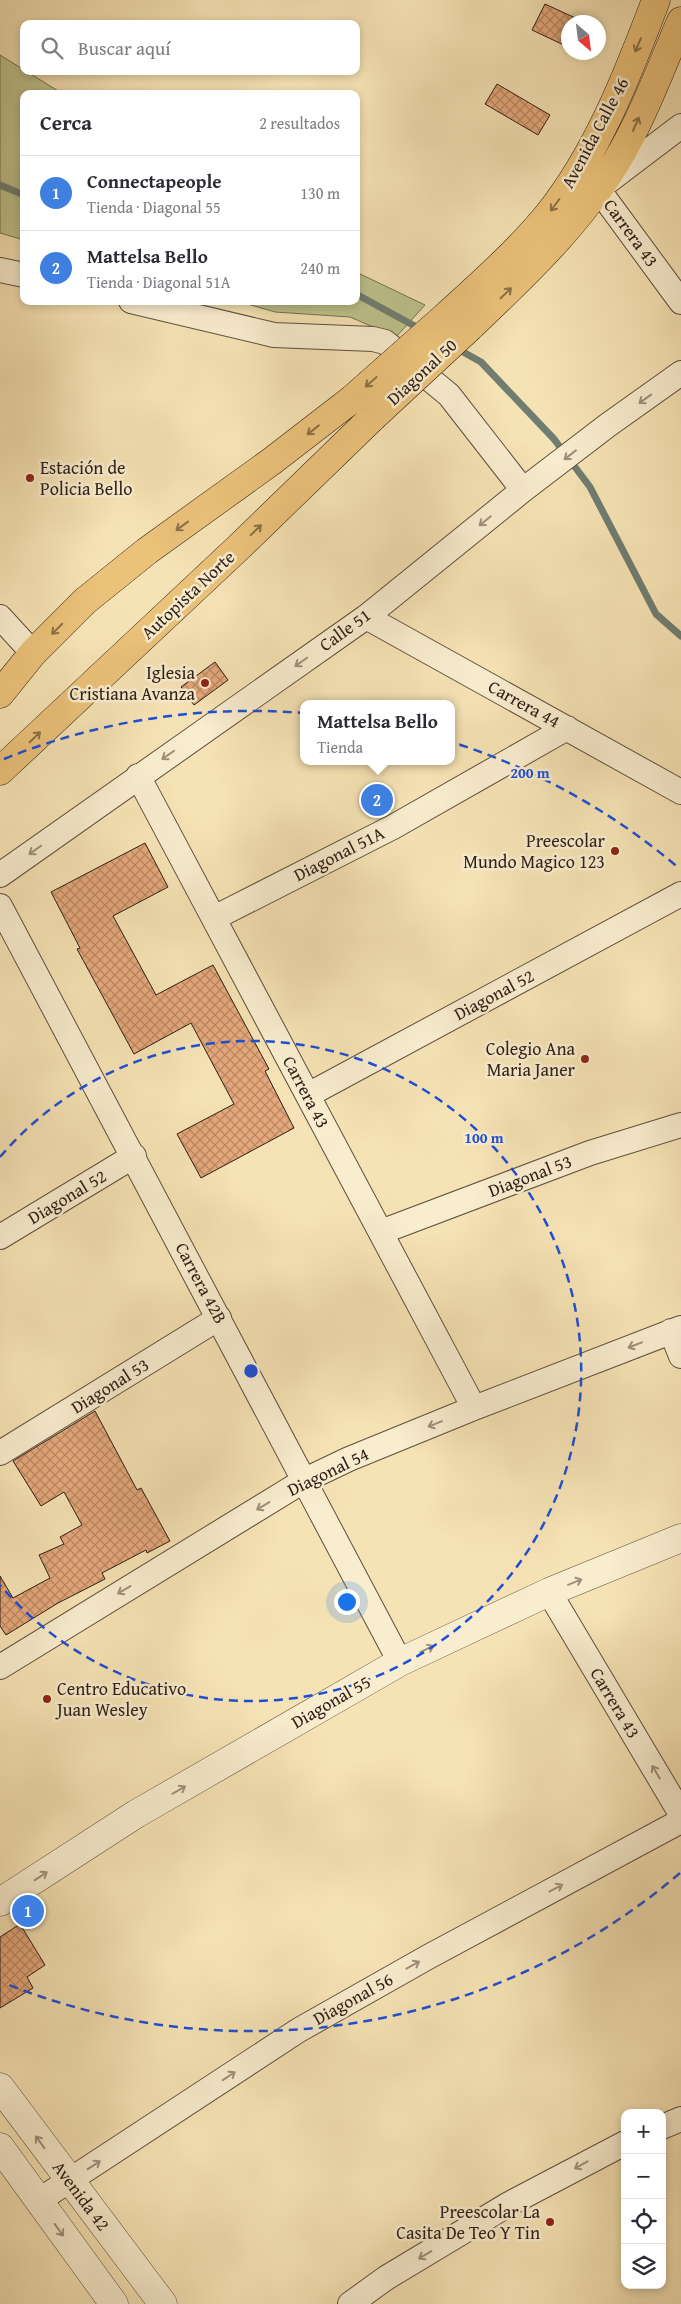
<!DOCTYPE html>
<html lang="es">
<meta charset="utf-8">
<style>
:root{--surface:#fff;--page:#f7f7f7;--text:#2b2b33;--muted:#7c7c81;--line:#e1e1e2;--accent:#7c3aed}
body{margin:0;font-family:"Gentium Book Plus",serif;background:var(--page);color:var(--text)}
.controls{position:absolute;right:15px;bottom:15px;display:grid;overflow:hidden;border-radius:10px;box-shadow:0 2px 8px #0003}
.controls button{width:45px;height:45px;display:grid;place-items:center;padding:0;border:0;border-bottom:1px solid var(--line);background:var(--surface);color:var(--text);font:25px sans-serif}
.compass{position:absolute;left:561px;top:15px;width:45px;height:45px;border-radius:50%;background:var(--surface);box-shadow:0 2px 8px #0003;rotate:152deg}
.you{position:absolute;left:346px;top:1601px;width:18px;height:18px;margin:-12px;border:4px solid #fff;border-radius:50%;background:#1a73e8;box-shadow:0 0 0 8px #1a73e833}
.badge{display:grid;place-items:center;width:32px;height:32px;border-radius:50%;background:var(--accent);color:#fff;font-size:16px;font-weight:700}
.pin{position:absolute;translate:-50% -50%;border:2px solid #fff;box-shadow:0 1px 5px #0006}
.popup{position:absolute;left:300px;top:700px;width:155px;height:65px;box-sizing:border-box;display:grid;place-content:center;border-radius:10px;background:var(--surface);filter:drop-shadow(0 1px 4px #0005);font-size:16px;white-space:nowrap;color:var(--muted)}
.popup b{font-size:19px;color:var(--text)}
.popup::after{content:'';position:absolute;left:50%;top:100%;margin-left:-10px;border:10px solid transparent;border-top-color:var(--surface)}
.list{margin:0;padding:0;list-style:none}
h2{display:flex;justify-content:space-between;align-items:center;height:65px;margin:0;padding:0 20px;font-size:21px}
h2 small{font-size:16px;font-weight:400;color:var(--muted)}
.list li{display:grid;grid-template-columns:32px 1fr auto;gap:15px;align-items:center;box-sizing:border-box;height:75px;padding:0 20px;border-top:1px solid var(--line)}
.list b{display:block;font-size:19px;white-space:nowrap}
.list p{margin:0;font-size:16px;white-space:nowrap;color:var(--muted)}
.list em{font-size:16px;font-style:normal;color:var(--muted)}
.icon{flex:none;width:28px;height:28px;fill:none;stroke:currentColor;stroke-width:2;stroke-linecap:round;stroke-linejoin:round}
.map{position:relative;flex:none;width:681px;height:2304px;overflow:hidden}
.search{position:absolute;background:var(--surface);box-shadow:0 2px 8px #0003;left:20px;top:20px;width:340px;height:55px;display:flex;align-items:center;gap:12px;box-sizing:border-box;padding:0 18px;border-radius:10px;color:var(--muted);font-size:19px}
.panel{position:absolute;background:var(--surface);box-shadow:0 2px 8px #0003;left:20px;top:90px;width:340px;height:215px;border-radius:10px}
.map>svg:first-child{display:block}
.grass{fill:#bec38c;stroke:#757051}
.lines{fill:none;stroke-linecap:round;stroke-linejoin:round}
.stream{stroke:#707e72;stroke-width:7}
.building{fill:url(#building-cross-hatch);stroke:#2c1d16}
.minor-casing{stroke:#5e4e3e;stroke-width:26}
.tertiary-casing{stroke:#5e4e3e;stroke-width:29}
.primary-casing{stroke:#2c1d16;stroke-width:29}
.minor{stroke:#f9edcf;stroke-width:24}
.tertiary{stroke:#f9edcf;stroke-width:28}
.primary{stroke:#ebc27a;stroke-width:28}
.primary-bridge-casing{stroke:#2c1d16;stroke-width:29;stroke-linecap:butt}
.primary-bridge{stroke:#ebc27a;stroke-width:28}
.oneway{stroke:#8c7048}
.oneway2{stroke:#9d8f7c}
.ring{fill:none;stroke:#1d4ed8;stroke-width:2.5;stroke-dasharray:9 6}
.poi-dot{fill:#8f2418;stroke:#f9edcf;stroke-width:2}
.labels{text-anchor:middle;stroke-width:5;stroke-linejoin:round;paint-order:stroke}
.street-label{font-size:18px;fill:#2c1d16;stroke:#f9edcf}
.poi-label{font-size:18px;fill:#2c1d16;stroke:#f9edcf;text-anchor:end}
.centre{fill:#1d4ed8;stroke:#f9edcf;stroke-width:2.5}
.ring-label{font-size:15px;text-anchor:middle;font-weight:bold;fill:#1d4ed8;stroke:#f9edcf;stroke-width:5;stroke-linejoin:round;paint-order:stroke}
</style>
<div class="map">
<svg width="681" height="2304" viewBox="0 0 681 2304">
<defs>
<pattern id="building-cross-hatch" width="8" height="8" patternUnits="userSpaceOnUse" patternTransform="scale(1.25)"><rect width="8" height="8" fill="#e5a87b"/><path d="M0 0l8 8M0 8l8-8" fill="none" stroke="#ba8864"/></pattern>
</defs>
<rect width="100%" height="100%" fill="#f6e3b5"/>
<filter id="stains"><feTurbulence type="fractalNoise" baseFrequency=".004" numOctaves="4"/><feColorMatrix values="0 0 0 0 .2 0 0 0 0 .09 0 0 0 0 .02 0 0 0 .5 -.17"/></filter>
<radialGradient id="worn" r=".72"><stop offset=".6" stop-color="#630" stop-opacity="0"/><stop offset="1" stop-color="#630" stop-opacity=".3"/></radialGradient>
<!-- grass -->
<path class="grass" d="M0,55l63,39h-39v146l-24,-7z
M356,272l69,33 -29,32 -46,-20 -75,-5 -38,-11h119z"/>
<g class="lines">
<!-- stream -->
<path class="stream" d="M0,185l24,10
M356,294l66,36
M456,348l25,14 73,77 36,48 66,127 25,22"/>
</g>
<!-- building -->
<path class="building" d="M545,4l39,18h-16v25l-36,-17z
M497,84l53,31 -12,20 -53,-31z
M215,662l13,18 -34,25 -13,-18z
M145,843l23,44 -55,29 43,79 57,-30 56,104 -4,2 29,57 -93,50 -24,-44 57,-30 -43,-81 -57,31 -57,-105 3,-1 -29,-56z
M95,1411l42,79 4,-2 29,53 -23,12 -1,-3 -44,23 3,6 -47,24 -52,32 -6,-9v-50l13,22 37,-20 -11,-23 25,-11 -4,-7 22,-12 -18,-33 -23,14 -28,-45z
M20,1924l25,41 -18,12 6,11 -33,20v-71z"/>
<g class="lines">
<defs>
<path id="minor" d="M681,126l-83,63 83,113
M0,270l24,5
M131,301l143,34 99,4 12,3 64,53 74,95
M0,617l33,36
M366,617l315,175
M138,776l336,632
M0,875l366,-258 157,-127 85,-65 73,-52
M0,906l400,756
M214,918l179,-91 174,-99
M308,1095l373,-201
M381,1232l209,-79 91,-28
M0,1237l134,-81
M671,1331l10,25
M0,1453l219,-135
M549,1592l132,222
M0,1667l305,-187 44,-21 125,-51 207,-80
M662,2127l19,-8
M38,2201l261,-171 129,-73 253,-136
M350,2304l36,-26 123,-74 116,-61"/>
<path id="tertiary" d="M0,1902l136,-88 264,-152 149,-70 132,-54
M0,2087l163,217
M0,2147l114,157"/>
<path id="primary" d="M447,315c34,-31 70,-63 100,-99 50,-62 81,-142 109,-216
M470,327c60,-57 121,-114 159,-188 20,-37 35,-79 52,-118
M0,694l33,-41 52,-52 62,-50 125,-90 79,-61
M0,771l239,-224 134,-130"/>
</defs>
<!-- minor casing -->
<use href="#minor" class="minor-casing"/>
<!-- tertiary casing -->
<use href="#tertiary" class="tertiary-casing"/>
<!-- primary casing -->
<use href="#primary" class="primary-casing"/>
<!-- minor -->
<use href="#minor" class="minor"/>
<!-- tertiary -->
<use href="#tertiary" class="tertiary"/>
<!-- primary -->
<use href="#primary" class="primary"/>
<defs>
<path id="primary-bridge" d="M351,400l96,-85
M373,417l97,-90"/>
</defs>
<!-- primary-bridge casing -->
<use href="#primary-bridge" class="primary-bridge-casing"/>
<!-- primary-bridge -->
<use href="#primary-bridge" class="primary-bridge"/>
</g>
<!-- one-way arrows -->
<defs><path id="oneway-shaft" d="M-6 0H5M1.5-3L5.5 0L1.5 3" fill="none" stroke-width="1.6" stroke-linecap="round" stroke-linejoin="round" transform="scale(1.25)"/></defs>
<g class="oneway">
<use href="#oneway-shaft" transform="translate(638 45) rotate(113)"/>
<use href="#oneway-shaft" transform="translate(636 124) rotate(-66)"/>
<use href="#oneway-shaft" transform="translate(555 205) rotate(127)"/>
<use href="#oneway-shaft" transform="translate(506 293) rotate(-44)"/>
<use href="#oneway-shaft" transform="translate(371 382) rotate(139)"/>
<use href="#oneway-shaft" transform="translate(313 430) rotate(142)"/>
<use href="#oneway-shaft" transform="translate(182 526) rotate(144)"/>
<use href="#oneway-shaft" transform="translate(256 530) rotate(-44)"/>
<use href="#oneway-shaft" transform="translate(57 629) rotate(135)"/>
<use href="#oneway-shaft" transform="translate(35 737) rotate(-44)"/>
</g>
<g class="oneway2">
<use href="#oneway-shaft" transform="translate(645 399) rotate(144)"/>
<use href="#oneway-shaft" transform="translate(570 455) rotate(142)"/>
<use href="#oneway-shaft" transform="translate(485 521) rotate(141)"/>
<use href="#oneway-shaft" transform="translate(301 662) rotate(145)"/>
<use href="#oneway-shaft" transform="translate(168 755) rotate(145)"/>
<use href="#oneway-shaft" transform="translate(35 850) rotate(145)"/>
<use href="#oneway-shaft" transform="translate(635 1345) rotate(159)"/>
<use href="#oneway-shaft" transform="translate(435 1424) rotate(158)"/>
<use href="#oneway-shaft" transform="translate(263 1506) rotate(149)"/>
<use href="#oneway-shaft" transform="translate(575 1582) rotate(-22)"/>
<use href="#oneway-shaft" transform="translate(124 1590) rotate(149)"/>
<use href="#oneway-shaft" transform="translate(427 1649) rotate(-25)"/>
<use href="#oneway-shaft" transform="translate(656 1772) rotate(-121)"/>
<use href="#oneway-shaft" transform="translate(179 1790) rotate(-30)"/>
<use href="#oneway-shaft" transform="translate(41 1876) rotate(-33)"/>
<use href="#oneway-shaft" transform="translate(556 1888) rotate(-28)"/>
<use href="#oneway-shaft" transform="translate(413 1965) rotate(-29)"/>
<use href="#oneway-shaft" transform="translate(229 2076) rotate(-34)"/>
<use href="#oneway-shaft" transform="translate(40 2142) rotate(-126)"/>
<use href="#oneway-shaft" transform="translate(94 2165) rotate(-33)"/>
<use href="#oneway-shaft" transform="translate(581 2165) rotate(151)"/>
<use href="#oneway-shaft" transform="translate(59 2230) rotate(54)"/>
<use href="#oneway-shaft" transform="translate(425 2255) rotate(149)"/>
</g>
<!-- distance rings -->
<g class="ring">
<path d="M0 1157A330 330 0 1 1 0 1585"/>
<path d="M680 1873A660 660 0 0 1 4 1983M4 759A660 660 0 0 1 680 869"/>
</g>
<!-- markers -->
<g class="poi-dot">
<circle cx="30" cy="478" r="5"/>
<circle cx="205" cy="683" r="5"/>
<circle cx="615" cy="851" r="5"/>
<circle cx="585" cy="1059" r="5"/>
<circle cx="47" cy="1699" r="5"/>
<circle cx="550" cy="2222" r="5"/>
</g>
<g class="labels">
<!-- street labels -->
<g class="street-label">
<text transform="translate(595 133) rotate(-62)" y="6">Avenida Calle 46</text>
<text transform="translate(631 233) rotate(54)" y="6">Carrera 43</text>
<text transform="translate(422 372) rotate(-43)" y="6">Diagonal 50</text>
<text transform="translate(188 595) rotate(-43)" y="6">Autopista Norte</text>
<text transform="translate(345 630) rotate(-36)" y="6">Calle 51</text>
<text transform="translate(524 704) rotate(29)" y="6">Carrera 44</text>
<text transform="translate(339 854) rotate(-27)" y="6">Diagonal 51A</text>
<text transform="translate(494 995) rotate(-28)" y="6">Diagonal 52</text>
<text transform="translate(306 1092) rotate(62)" y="6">Carrera 43</text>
<text transform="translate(530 1176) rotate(-21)" y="6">Diagonal 53</text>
<text transform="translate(67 1197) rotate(-31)" y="6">Diagonal 52</text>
<text transform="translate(201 1283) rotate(62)" y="6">Carrera 42B</text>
<text transform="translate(110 1386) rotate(-32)" y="6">Diagonal 53</text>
<text transform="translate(328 1472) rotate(-26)" y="6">Diagonal 54</text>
<text transform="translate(331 1702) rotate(-30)" y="6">Diagonal 55</text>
<text transform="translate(615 1703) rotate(59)" y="6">Carrera 43</text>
<text transform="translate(353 1999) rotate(-29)" y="6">Diagonal 56</text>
<text transform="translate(81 2196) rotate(53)" y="6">Avenida 42</text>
</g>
<!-- poi labels -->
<g class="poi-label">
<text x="40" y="474" text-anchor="start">Estación de<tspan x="40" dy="21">Policia Bello</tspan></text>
<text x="195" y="679">Iglesia<tspan x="195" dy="21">Cristiana Avanza</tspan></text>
<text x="605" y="847">Preescolar<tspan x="605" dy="21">Mundo Magico 123</tspan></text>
<text x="575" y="1055">Colegio Ana<tspan x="575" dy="21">Maria Janer</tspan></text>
<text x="57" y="1695" text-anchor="start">Centro Educativo<tspan x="57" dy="21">Juan Wesley</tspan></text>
<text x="540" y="2218">Preescolar La<tspan x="540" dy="21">Casita De Teo Y Tin</tspan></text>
</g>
</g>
<circle cx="251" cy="1371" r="8" class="centre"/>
<g class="ring-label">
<text x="530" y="778">200 m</text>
<text x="484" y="1143">100 m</text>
</g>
<rect width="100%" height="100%" filter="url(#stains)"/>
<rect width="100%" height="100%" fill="url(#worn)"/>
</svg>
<div class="controls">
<button>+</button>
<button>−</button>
<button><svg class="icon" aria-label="locate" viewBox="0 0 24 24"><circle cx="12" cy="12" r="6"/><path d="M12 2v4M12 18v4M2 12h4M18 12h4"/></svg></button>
<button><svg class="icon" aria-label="layers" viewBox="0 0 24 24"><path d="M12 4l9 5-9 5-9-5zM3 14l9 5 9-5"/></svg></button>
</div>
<svg class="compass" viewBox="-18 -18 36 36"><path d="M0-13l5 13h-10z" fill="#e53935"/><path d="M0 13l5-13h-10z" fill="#7c7c81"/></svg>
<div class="you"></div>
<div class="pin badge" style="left:28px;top:1911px;background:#3f7fe0">1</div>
<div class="pin badge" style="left:377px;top:800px;background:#3f7fe0">2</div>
<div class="popup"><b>Mattelsa Bello</b>Tienda</div>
<div class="search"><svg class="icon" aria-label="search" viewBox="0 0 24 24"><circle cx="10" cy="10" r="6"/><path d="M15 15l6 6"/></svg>Buscar aquí</div>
<section class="panel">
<h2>Cerca<small>2 resultados</small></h2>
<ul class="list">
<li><span class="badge" style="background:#3f7fe0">1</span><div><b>Connectapeople</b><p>Tienda · Diagonal 55</p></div><em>130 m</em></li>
<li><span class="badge" style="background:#3f7fe0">2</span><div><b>Mattelsa Bello</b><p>Tienda · Diagonal 51A</p></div><em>240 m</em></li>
</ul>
</section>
</div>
